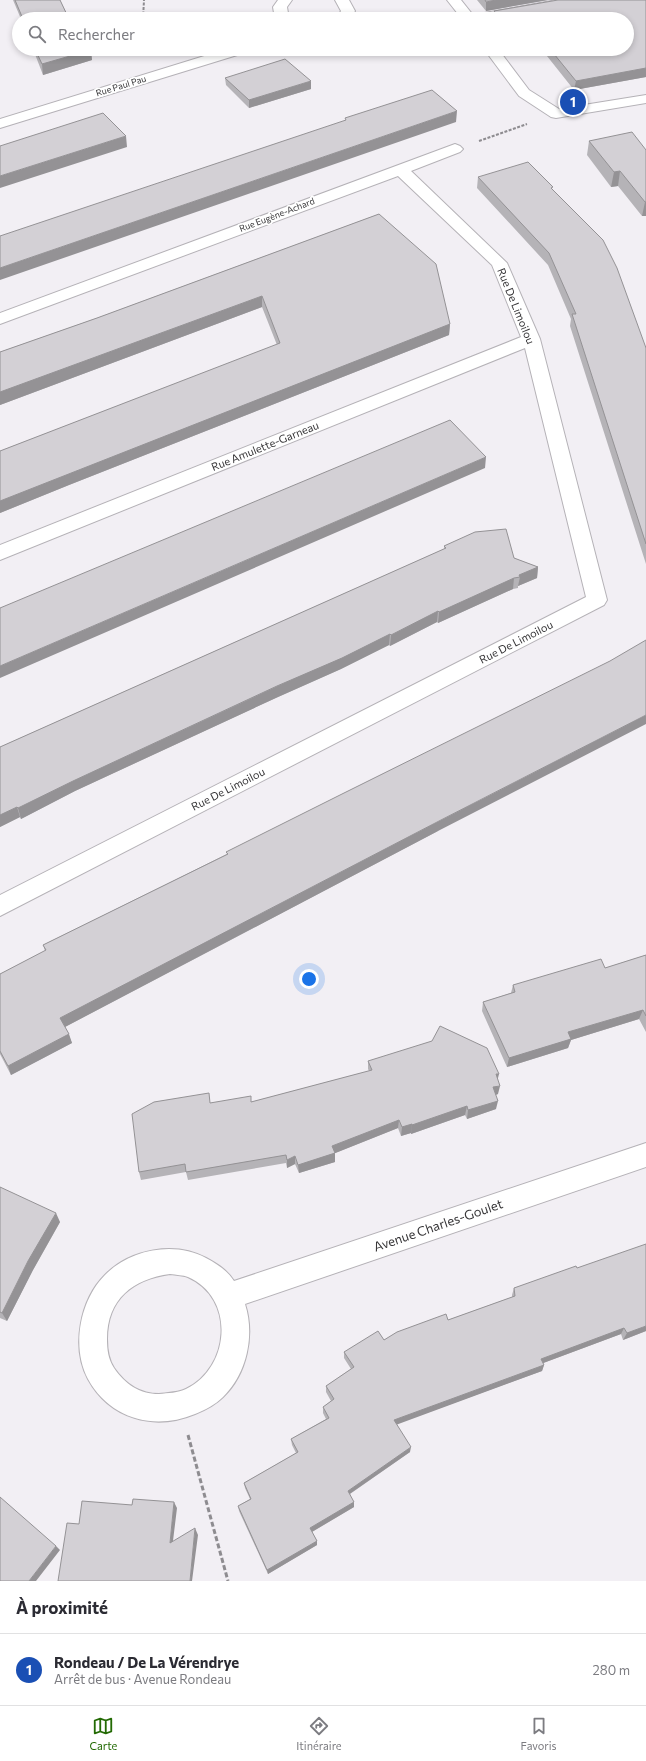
<!DOCTYPE html>
<html lang="fr">
<meta charset="utf-8">
<style>
:root{--surface:#fff;--page:#f7f7f7;--text:#2b2b33;--muted:#7c7c81;--line:#e1e1e2;--accent:#236a04}
body{margin:0;font-family:Commissioner,sans-serif;background:var(--page);color:var(--text)}
.you{position:absolute;left:309px;top:979px;width:14px;height:14px;margin:-10px;border:3px solid #fff;border-radius:50%;background:#1a73e8;box-shadow:0 0 0 6px #1a73e833}
.badge{display:grid;place-items:center;width:26px;height:26px;border-radius:50%;background:var(--accent);color:#fff;font-size:13px;font-weight:700}
.pin{position:absolute;translate:-50% -50%;border:2px solid #fff;box-shadow:0 1px 4px #0006}
.list{margin:0;padding:0;list-style:none}
h2{display:flex;justify-content:space-between;align-items:center;height:52px;margin:0;padding:0 16px;font-size:17px}
h2 small{font-size:13px;font-weight:400;color:var(--muted)}
.list li{display:grid;grid-template-columns:26px 1fr auto;gap:12px;align-items:center;box-sizing:border-box;height:72px;padding:0 16px;border-top:1px solid var(--line)}
.list b{display:block;font-size:15px;white-space:nowrap}
.list p{margin:0;font-size:13px;white-space:nowrap;color:var(--muted)}
.list em{font-size:13px;font-style:normal;color:var(--muted)}
.icon{flex:none;width:22px;height:22px;fill:none;stroke:currentColor;stroke-width:2;stroke-linecap:round;stroke-linejoin:round}
.map{position:relative;flex:none;width:646px;height:1581px;overflow:hidden}
.search{position:absolute;background:var(--surface);box-shadow:0 2px 6px #0003;left:12px;right:12px;top:12px;height:44px;display:flex;align-items:center;gap:10px;box-sizing:border-box;padding:0 14px;border-radius:22px;color:var(--muted);font-size:15px}
.sheet{height:124px;background:var(--surface)}
nav{display:flex;justify-content:space-around;align-items:center;box-sizing:border-box;height:56px;border-top:1px solid var(--line);background:var(--surface);font-size:11px;color:var(--muted)}
nav a{display:grid;justify-items:center;gap:2px}
nav .on{color:var(--accent)}
.map>svg:first-child{display:block}
.lines{fill:none;stroke-linecap:round;stroke-linejoin:round}
.minor-casing{stroke:#b5b2b7;stroke-width:2}
.path-far1{stroke:#8e8c90;stroke-width:2;stroke-dasharray:3 1.5;stroke-linecap:butt}
.path{stroke:#8e8c90;stroke-width:3;stroke-dasharray:5 2.5;stroke-linecap:butt}
.minor{fill:#fff;fill-rule:evenodd}
.wall{fill:#b5b3b7}
.shaded-wall{fill:#949295}
.building{fill:#d3d0d5;stroke:#949295}
.labels{text-anchor:middle;stroke-width:3.5;stroke-linejoin:round;paint-order:stroke}
.far-street-label{font-size:9px;fill:#383739;stroke:#fff}
.street-label{font-size:11px;fill:#383739;stroke:#fff}
.near-street-label{font-size:13px;fill:#383739;stroke:#fff}
</style>
<div class="map">
<svg width="646" height="1581" viewBox="0 0 646 1581">
<rect width="100%" height="100%" fill="#f2eff4"/>
<g class="lines">
<defs>
<path id="minor" d="M278,0h14l-5,7 2,12h-14l-2,-12z
M335,0h14l6,11 -5,8h-14l5,-8z
M447,0h14l12,15 84,-15h31l-2,3 -5,1 -86,15h-33z
M227,49h22l-2,3 -247,76v-9z
M484,49h14l31,41 30,19 87,-14v8l-90,15 -5,-1 -32,-21z
M455,144l5,2 3,3 -3,3 -49,19 96,92 33,76 67,261 -3,5 -604,311v-21l586,-298 -61,-249 -525,212v-15l521,-208 -29,-72 -94,-89 -398,148v-11z
M646,1143v24l-401,137c10,31 2,70 -22,93 -8,8 -18,13 -28,17 -41,17 -85,5 -107,-35 -17,-32 -8,-79 17,-104 25,-26 70,-34 101,-17 11,6 21,12 28,23zM170,1274c6,1 13,1 18,3 48,21 42,91 -2,112 -8,4 -18,4 -27,5 -20,0 -34,-10 -45,-26 -6,-9 -7,-19 -7,-29 0,-40 26,-60 63,-65z"/>
</defs>
<!-- minor casing -->
<use href="#minor" class="minor-casing"/>
<!-- path-far1 -->
<path class="path-far1" d="M143,19l1,-19
M479,141l48,-17"/>
<!-- path -->
<path class="path" d="M188,1435l40,146"/>
<!-- minor -->
<use href="#minor" class="minor"/>
</g>
<!-- wall -->
<path class="wall" d="M13,0h47l9,19h-48z
M477,0h71l-62,11z
M646,0v77l-72,13 -31,-39 -23,4 -4,-6h111v-30h-134l1,-8z
M33,49h57l2,11 -49,15z
M225,78l86,11 -62,19 -23,-23z
M589,141l57,9v66h-4l-24,-30 -7,1 -24,-32z
M478,177l75,13 93,158v216l-76,-238 1,-7 -23,-54 -71,-77z
M379,214l71,110 -1,11 -380,150 -69,28v-62l277,-106 -15,-38 -262,98v-53l97,-34z
M444,546l70,12 24,9 -1,11 -19,8v2l-5,1 -75,34 -1,-1 -47,24 -1,-1 -48,24 -63,28 -203,94 -54,28 -1,-2 -20,10v-80l444,-198z
M438,831l-373,196 7,16 -61,32 -11,-21v-80l45,-23 -2,-6 184,-91 -1,-2z
M646,955v77l-7,-13 -68,21 -3,8 -61,19 -25,-56 1,-9 28,-9 2,-8 92,-17z
M368,1061l130,19v14l-2,1v14l-29,10 -2,-4 -54,19v-1l-10,3 -3,-8 -63,25v9l-36,11 -4,-9 -8,4 -1,-5 -98,17 -2,-8 -45,8 -2,-8 112,-70 118,-31 -1,-2z
M0,1187l60,35 -27,48 -26,51 -7,-3z
M577,1268l69,63 -23,9 -2,-6 -78,29 1,2 -2,6 -146,53 14,28 -60,42 4,13 -42,25 5,9v4l-49,29 -29,-63 -1,-5 12,-7 -5,-11 -1,-5 52,-30 -4,-8 -1,-6 35,-20 -3,-6v-6l8,-6 -5,-9v-6l25,-17 -7,-11v-6l104,-32 64,-23v-2l2,-7z"/>
<!-- shaded-wall -->
<path class="shaded-wall" d="M496,0h52l-62,11v-9z
M521,49h22v2l-23,4z
M91,50l1,10 -49,15 -1,-11z
M646,68v9l-72,13 2,-9z
M311,81v8l-62,19v-8z
M457,111l-1,11 -456,158v-12z
M126,136l1,11 -127,41v-12z
M620,171l-2,15 -7,1 3,-15z
M645,202h1v14h-4z
M262,296v11l-262,98v-13z
M450,324l-1,11 -380,150 -69,28v-12z
M486,457l-1,11 -485,210v-12z
M538,567l-1,11 -19,8 2,-9 -1,-2z
M514,578l-1,11 -75,34 1,-11z
M438,611l-1,11 -47,24 1,-11z
M390,634l-1,11 -48,24 -63,28 -203,94 -54,28 -3,-11 55,-27z
M646,715v9l-208,107 -375,197 -3,-10 379,-197z
M17,807l3,10 -20,10v-12z
M643,1010l-4,9 -68,21 -3,8 -61,19 2,-9 59,-26z
M69,1034l3,9 -61,32 -3,-9z
M496,1074h3l-2,8z
M500,1086l-2,8 -7,2 2,-9z
M498,1101l-2,8 -29,10 1,-9z
M467,1106l-2,9 -54,19 1,-9z
M399,1120l-1,8 -65,26 2,-1v9l-36,11 -1,-8 34,-19z
M412,1124l-1,9 -10,3 1,-9z
M295,1156v8l-8,4v-8z
M56,1213l4,9 -27,48 -26,51 -5,-8 26,-52z
M646,1326v5l-23,9 4,-7z
M624,1328l-3,6 -83,31 3,-6z
M544,1365l-2,6 -149,55 1,-6z
M411,1447l-1,5 -62,43v-4z
M174,1502l3,6 -5,41 -2,-6z
M354,1502v5l-44,26v-5z
M195,1528l3,7 -6,46h-2z
M317,1541v4l-49,29 -1,-4z
M56,1546l4,4 -24,31h-7z"/>
<!-- building -->
<path class="building" d="M15,0h45l9,19h-46z
M485,0h11l-10,2z
M558,0h88v68l-70,13 -26,-32h77v-30h-127l-6,-8z
M35,49h55l1,1 -49,14z
M285,59l26,22 -62,19 -24,-22z
M432,90l25,21 -457,157v-32l346,-116 -1,-2z
M103,113l23,23 -126,40v-30z
M632,132l14,18v52h-1l-25,-31 -6,1 -25,-31z
M528,162l25,25 -2,1 52,52 14,28 29,80v196l-74,-230h4l-27,-61 -71,-76z
M379,214l57,50 14,60 -450,177v-50l280,-108 -18,-47 -262,96v-40l97,-34z
M450,420l36,37 -486,209v-58z
M506,529l8,29 24,9 -19,8 1,2 -6,1 -75,34 -1,-1 -47,24 -1,-1 -48,24 -65,28 -204,95 -55,27 -1,-1 -17,8v-68l446,-199 -2,-2 31,-14z
M646,640v75l-207,106 -379,197 9,16 -61,32 -8,-15v-77l46,-24 -3,-5 185,-91 -2,-2 116,-58 268,-133z
M646,955v61l-3,-6 -75,22 3,7 -62,19 -26,-56 32,-10 -2,-7 88,-26 4,9z
M440,1026l47,22 12,26h-3l4,12 -7,1 5,14 -30,9 -1,-4 -55,19v-1l-10,3 -3,-7 -67,26 3,7 -37,12 -3,-9 -8,4 -1,-5 -100,17 -1,-8 -46,8 -7,-58 22,-12 55,-9 1,10 41,-7v6l121,-32 -4,-9 64,-20z
M0,1187l56,26 -28,48 -26,52 -2,-1z
M646,1244v82l-19,7 -3,-5 -83,31 3,6 -150,55 17,27 -63,44 6,11 -44,26 7,13 -50,29 -29,-64 13,-7 -7,-16 54,-31 -7,-13 38,-21 -6,-11 11,-8 -8,-13 28,-19 -10,-15 34,-21 6,9 13,-8 49,-18 2,6 67,-24 -1,-8 62,-22 1,2z
M0,1497l56,49 -27,35h-29z
M133,1499l41,3 -4,41 25,-15 -5,53h-132l9,-58 12,1 3,-23 50,4z"/>
<g class="labels">
<!-- far-street labels -->
<g class="far-street-label">
<text transform="translate(121 86) rotate(-17)" y="3">Rue Paul Pau</text>
<text transform="translate(277 215) rotate(-21)" y="3">Rue Eugène-Achard</text>
</g>
<!-- street labels -->
<g class="street-label">
<text transform="translate(516 306) rotate(68)" y="4">Rue De Limoilou</text>
<text transform="translate(265 446) rotate(-22)" y="4">Rue Amulette-Garneau</text>
<text transform="translate(516 642) rotate(-27)" y="4">Rue De Limoilou</text>
<text transform="translate(228 789) rotate(-27)" y="4">Rue De Limoilou</text>
</g>
<!-- near-street labels -->
<g class="near-street-label">
<text transform="translate(438 1225) rotate(-19)" y="5">Avenue Charles-Goulet</text>
</g>
</g>
</svg>
<div class="you"></div>
<div class="pin badge" style="left:573px;top:102px;background:#1a4fb4">1</div>
<div class="search"><svg class="icon" aria-label="search" viewBox="0 0 24 24"><circle cx="10" cy="10" r="6"/><path d="M15 15l6 6"/></svg>Rechercher</div>
</div>
<section class="sheet">
<h2>À proximité<small></small></h2>
<ul class="list">
<li><span class="badge" style="background:#1a4fb4">1</span><div><b>Rondeau / De La Vérendrye</b><p>Arrêt de bus · Avenue Rondeau</p></div><em>280 m</em></li>
</ul>
</section>
<nav>
<a class="on"><svg class="icon" aria-label="map" viewBox="0 0 24 24"><path d="M3 6l6-2 6 2 6-2v14l-6 2-6-2-6 2zM9 4v14M15 6v14"/></svg>Carte</a>
<a><svg class="icon" aria-label="directions" viewBox="0 0 24 24"><path d="M12 3l9 9-9 9-9-9zM9 14v-3h6M13 9l2 2-2 2"/></svg>Itinéraire</a>
<a><svg class="icon" aria-label="saved" viewBox="0 0 24 24"><path d="M7 4h10v16l-5-4-5 4z"/></svg>Favoris</a>
</nav>
